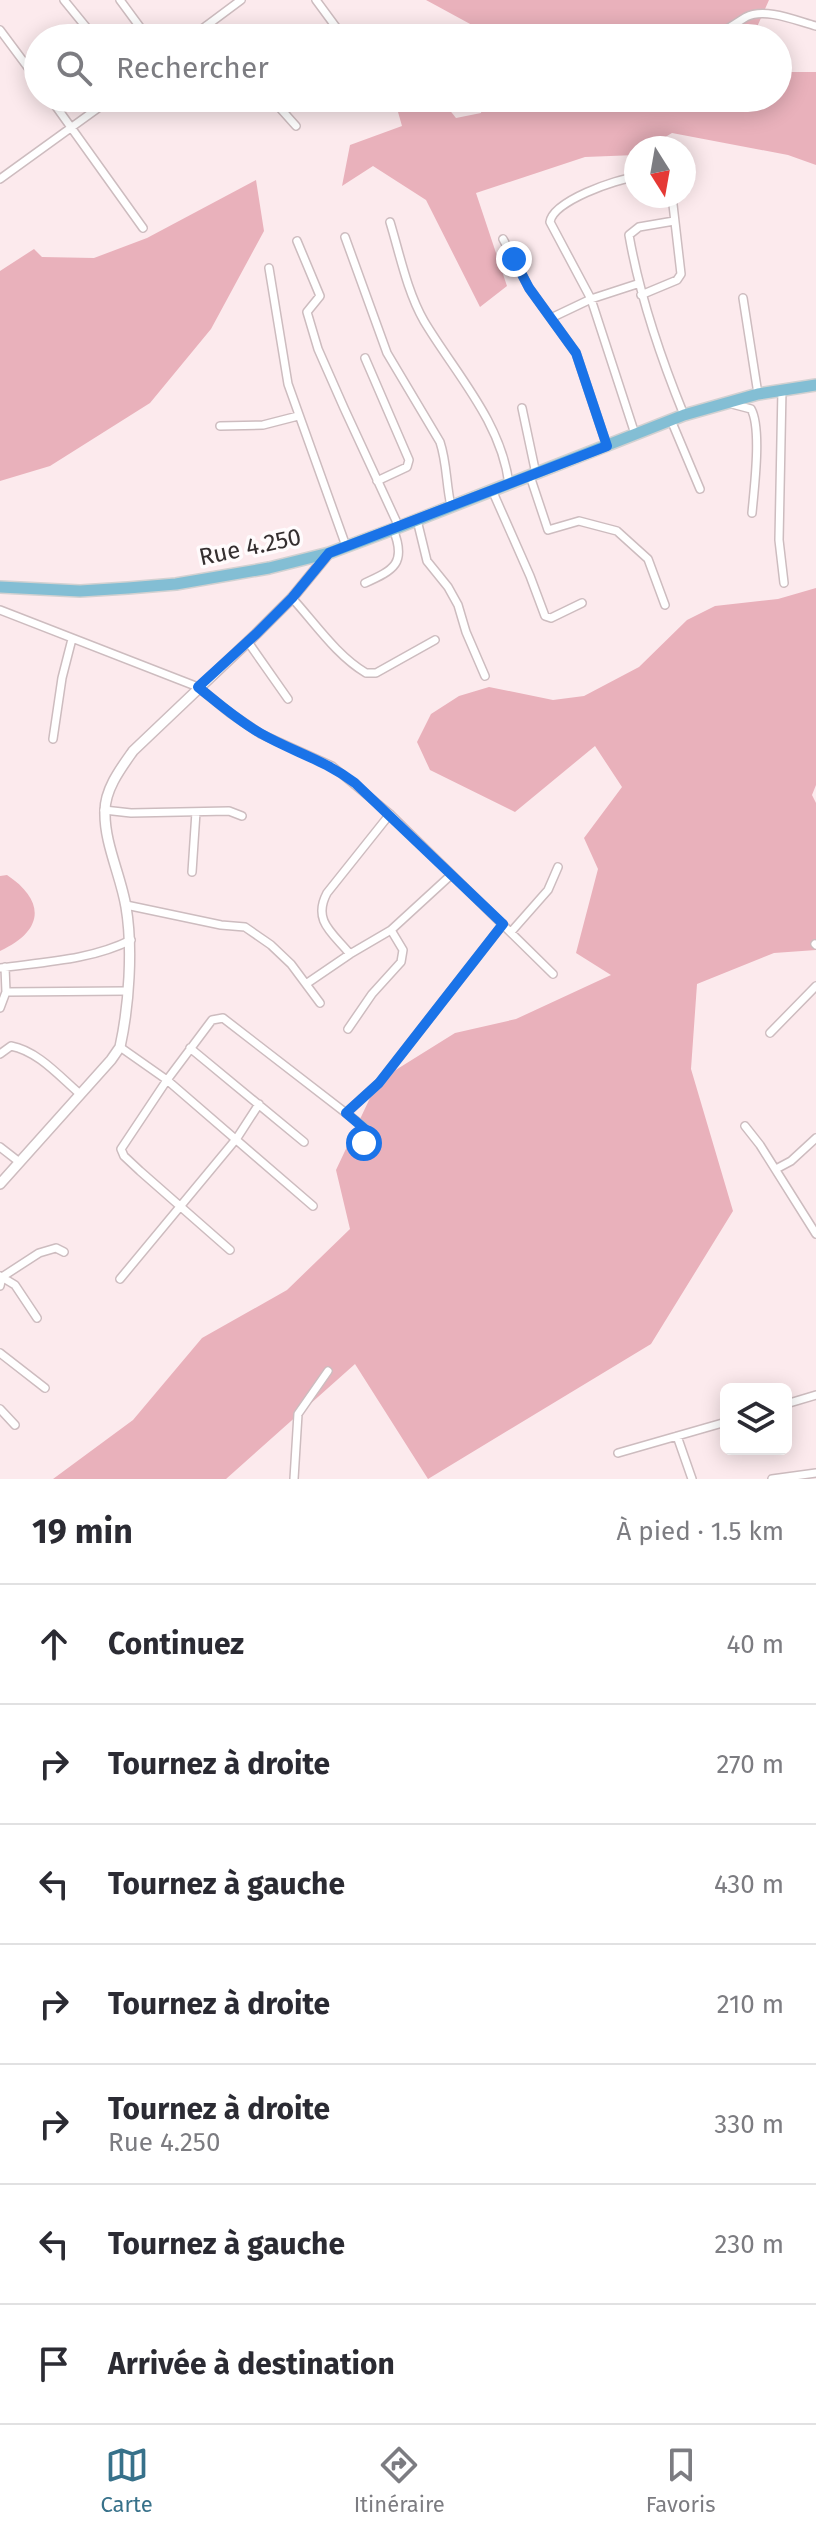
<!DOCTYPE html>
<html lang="fr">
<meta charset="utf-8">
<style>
:root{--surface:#fff;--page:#f2f2f3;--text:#2b2b33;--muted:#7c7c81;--line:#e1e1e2;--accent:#37718a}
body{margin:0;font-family:"Fira Sans",sans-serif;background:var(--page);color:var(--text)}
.controls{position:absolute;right:24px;bottom:24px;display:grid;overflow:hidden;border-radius:12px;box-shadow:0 4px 20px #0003}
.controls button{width:72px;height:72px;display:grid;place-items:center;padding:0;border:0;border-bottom:2px solid var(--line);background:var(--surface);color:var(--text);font:40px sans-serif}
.compass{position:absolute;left:624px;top:136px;width:72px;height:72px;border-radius:50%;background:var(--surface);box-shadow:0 4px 20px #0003;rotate:169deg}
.stop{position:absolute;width:24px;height:24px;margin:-18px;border:6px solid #1a73e8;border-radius:50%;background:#fff}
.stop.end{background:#1a73e8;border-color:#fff;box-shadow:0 2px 8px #0008}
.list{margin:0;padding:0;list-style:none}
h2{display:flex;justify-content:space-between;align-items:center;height:104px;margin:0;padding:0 32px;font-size:34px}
h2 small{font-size:26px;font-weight:400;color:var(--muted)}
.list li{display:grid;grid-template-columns:52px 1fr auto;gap:24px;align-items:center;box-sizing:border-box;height:120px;padding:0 32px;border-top:2px solid var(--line)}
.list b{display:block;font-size:30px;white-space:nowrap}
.list p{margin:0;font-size:26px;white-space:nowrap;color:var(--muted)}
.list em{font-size:26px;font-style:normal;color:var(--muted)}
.icon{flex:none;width:44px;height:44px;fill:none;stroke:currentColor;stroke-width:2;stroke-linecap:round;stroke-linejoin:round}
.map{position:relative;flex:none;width:816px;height:1479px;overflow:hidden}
.search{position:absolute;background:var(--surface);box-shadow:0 4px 20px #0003;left:24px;right:24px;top:24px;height:88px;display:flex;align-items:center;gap:20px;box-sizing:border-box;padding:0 28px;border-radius:44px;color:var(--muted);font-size:30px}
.sheet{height:944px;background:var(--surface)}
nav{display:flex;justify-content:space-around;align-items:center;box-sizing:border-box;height:112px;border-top:2px solid var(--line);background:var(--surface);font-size:22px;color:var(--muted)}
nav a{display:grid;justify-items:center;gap:4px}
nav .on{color:var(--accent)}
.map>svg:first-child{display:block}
.green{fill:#e9b1bb}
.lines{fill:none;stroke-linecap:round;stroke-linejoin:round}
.minor-casing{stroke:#cdbcbf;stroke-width:10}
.tertiary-casing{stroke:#cdbcbf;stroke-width:12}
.primary-casing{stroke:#d2d1d1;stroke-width:14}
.minor{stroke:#fff;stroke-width:7}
.tertiary{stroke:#fff;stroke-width:9}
.primary{stroke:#83bed4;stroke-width:11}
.route{stroke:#1a73e8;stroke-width:10}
.labels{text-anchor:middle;stroke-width:7;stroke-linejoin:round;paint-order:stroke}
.street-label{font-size:24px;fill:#342e2f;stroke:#fffbfc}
</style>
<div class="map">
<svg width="816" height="1479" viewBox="0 0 816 1479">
<rect width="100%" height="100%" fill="#fceaed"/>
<!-- green -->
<path class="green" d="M426,0h343l-12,27 -78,-1 -2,12h-199l-6,-13z
M778,72h38v93l-28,-10 -116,-22 -25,15h-11v7l-51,2 -109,36 31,93 -27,21 -54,-107 -53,-34 -31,20 8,-41 52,-19 -8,-28h46l16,20 25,-5 2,-15h295z
M256,180l8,51 -53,98 -61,74 -100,63 -50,15v-210l34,-22 8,8 52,1 53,-20z
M816,588v197l-4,10 4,8v147l-42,3 -77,31 -6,85 42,142 -82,133 -223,135 -73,-115 -129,115h-173l80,-59 69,-82 85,-48 63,-61 -14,-59 42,-89 77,-48 61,-14 95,-44 -35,-22 22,-84 -14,-31 38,-51 -27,-41 -80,66 -85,-42 -13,-28 14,-28 28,-18 30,-9 64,13 31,-4 55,-29 48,-47 28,-14 63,-7z
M7,875c39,26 37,56 -7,76v-75z"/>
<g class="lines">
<defs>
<path id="minor" d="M64,0l31,38
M120,0l28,38
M316,0l28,38
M206,26l11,12
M0,30l38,51
M718,34c10,-5 18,-11 28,-17 19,-10 51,4 70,9
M190,38l51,-38
M50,98l93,130
M271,98l25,28
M667,143v5
M0,179l112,-81
M674,221l-35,6 -10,8c11,63 31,121 55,180
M390,222c10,33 17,69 34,99 31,52 77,100 85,163
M345,237l42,116 53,89c7,21 6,42 11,64
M503,239l26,49 47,65 31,93
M297,241l23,55 -13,16 11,37 26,59 55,119
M269,268l19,116 58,162
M641,295l36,-15 4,-6 -9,-78
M743,298l15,96
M551,318l40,-19 46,-15
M365,358l44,102 -2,7 -30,14
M782,389l-3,151 5,43
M732,404l19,5c11,19 3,81 1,104
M522,408l14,66
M671,420l29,69
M220,426l43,-1 35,-9
M635,434l-44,-135 -41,-77c3,-21 66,-43 86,-45
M530,476l18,54 31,-9 38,10 31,28 17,46
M492,490l38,86 15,40 6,2 31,-15
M417,520l10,41 21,26 10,18 8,27 19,44
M365,583c29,-13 42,-20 28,-54
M292,598c23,25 44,57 74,75h10l59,-33
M0,610l198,77 32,26 31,21 71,32 58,48 163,160
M248,642l40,57
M53,739l9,-61 10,-39
M104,810l27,3 98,-2 13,5
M192,872l4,-60
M126,905l95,20 24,2 26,18 20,19 29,39
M511,932l37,-42 10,-23
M815,944l1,1
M350,954c-17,-21 -38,-33 -23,-61l63,-79
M0,968c44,-6 91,-8 131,-28
M306,984l44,-30 41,-24 60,-55
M6,992l120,-1
M0,1008l6,-16 -1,-25
M348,1029l24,-35 29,-32 2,-12 -12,-20
M770,1033l46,-47
M120,1047l47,33 146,126
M190,1048l114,94
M0,1054l11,-8c27,5 49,31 69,48
M346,1113l33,-30 124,-159
M745,1126l15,19 56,89
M0,1147l18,14
M776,1169l15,-8 25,-23
M230,1250l-90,-79 -16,-15 -3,-7 46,-69 45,-60 11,-2 141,109 3,7 -3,9
M0,1276l15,9 22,33
M120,1279l117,-141 22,-34
M0,1286l2,-9 37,-24 17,-5 8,4
M0,1353l45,35
M786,1404l30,-9
M0,1409l15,16
M677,1436l15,43
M618,1453l108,-31
M294,1479l4,-65 30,-43
M772,1479l44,-6"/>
<path id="tertiary" d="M0,1184l111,-124 9,-13c9,-41 13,-99 6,-140 -5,-31 -22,-64 -21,-96 0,-22 16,-43 28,-60l123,-117 36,-36 37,-45"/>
<path id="primary" d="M0,587l80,4 48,-3 48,-4 93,-16 60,-15 70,-26 285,-112 74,-21 58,-9"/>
</defs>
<!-- minor casing -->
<use href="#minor" class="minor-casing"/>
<!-- tertiary casing -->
<use href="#tertiary" class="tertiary-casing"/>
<!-- primary casing -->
<use href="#primary" class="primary-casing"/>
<!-- minor -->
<use href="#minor" class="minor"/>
<!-- tertiary -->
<use href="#tertiary" class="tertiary"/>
<!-- primary -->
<use href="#primary" class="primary"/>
</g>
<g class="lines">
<!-- route -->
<path class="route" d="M364,1143l2,-13 -20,-17 33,-30 124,-159 -148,-141c-32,-24 -62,-31 -95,-50 -23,-13 -42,-30 -62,-46l58,-53 36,-36 37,-45 278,-107 -31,-93 -47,-65 -15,-29"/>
</g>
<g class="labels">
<!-- street labels -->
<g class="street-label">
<text transform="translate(250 547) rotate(-12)" y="8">Rue 4.250</text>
</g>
</g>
</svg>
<div class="controls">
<button><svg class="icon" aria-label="layers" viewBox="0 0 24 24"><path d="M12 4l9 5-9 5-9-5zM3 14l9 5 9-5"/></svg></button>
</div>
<svg class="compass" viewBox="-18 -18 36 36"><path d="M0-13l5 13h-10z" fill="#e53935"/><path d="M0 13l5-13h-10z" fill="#7c7c81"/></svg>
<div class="stop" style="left:364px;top:1143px"></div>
<div class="stop end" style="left:514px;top:259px"></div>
<div class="search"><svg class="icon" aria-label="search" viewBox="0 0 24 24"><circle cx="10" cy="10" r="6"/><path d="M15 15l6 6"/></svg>Rechercher</div>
</div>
<section class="sheet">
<h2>19 min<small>À pied · 1.5 km</small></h2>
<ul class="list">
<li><svg class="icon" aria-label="ahead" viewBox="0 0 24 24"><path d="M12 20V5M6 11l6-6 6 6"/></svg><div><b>Continuez</b></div><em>40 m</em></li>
<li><svg class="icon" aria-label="right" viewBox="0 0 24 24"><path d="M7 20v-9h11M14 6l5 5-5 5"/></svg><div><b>Tournez à droite</b></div><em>270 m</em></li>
<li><svg class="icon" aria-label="left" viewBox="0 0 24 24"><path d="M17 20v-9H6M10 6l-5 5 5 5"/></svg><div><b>Tournez à gauche</b></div><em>430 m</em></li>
<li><svg class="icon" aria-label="right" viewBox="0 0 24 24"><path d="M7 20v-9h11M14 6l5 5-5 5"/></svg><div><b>Tournez à droite</b></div><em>210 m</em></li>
<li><svg class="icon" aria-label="right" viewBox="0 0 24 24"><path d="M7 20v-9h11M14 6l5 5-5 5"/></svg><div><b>Tournez à droite</b><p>Rue 4.250</p></div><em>330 m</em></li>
<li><svg class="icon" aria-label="left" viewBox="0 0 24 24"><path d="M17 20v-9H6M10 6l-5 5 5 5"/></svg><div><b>Tournez à gauche</b></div><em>230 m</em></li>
<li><svg class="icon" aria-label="arrive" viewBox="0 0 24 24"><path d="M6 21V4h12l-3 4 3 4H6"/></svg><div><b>Arrivée à destination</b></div></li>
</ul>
</section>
<nav>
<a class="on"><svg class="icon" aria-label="map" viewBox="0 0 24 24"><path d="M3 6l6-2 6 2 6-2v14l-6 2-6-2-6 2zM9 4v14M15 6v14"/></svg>Carte</a>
<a><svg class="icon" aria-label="directions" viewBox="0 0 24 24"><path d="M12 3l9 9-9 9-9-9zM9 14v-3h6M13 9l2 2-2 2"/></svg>Itinéraire</a>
<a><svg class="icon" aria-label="saved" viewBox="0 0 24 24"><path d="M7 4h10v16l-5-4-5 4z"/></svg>Favoris</a>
</nav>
